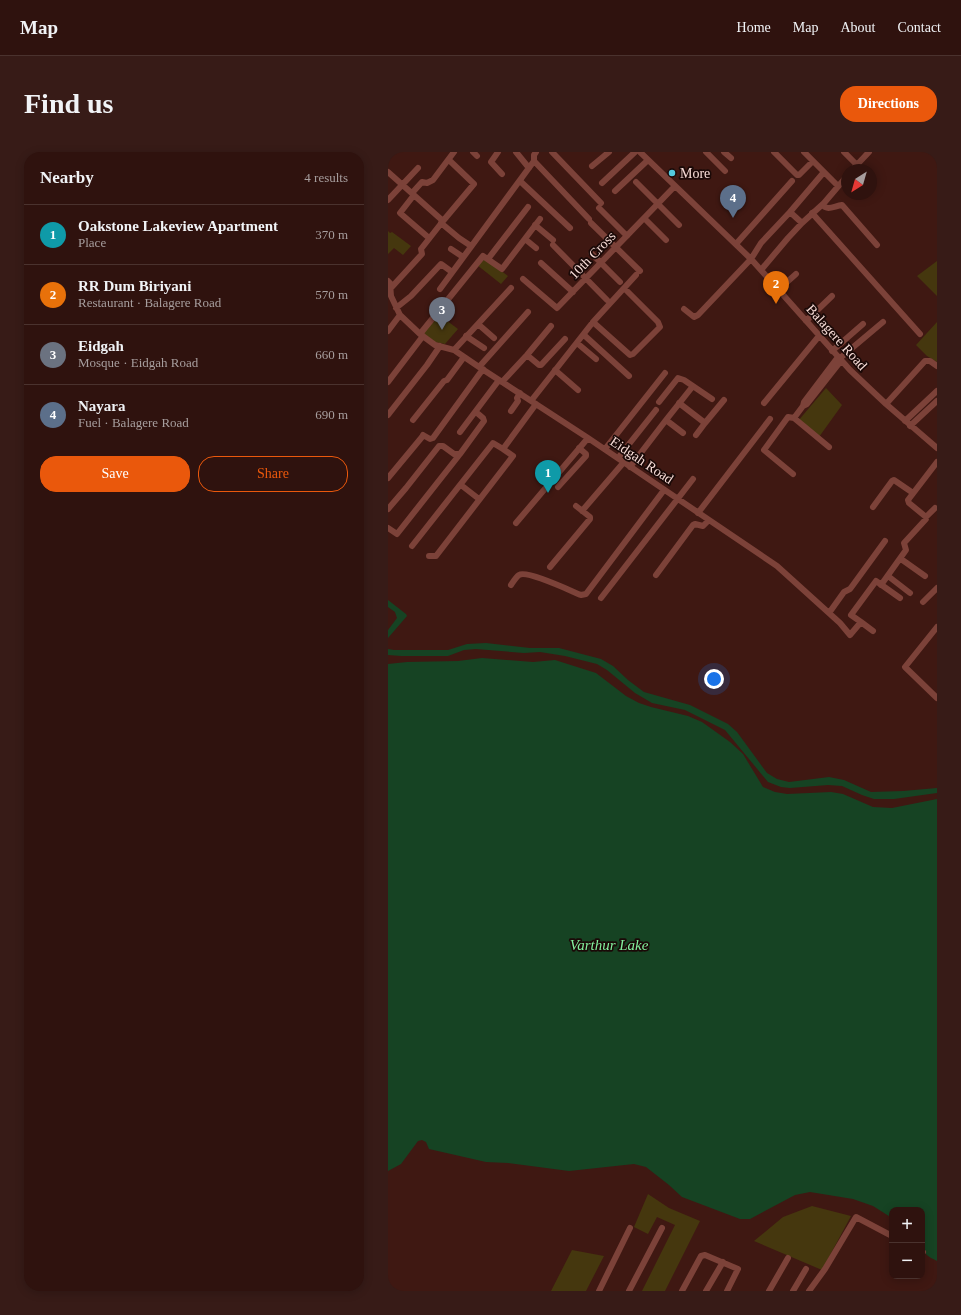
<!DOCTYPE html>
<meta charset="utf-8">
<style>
:root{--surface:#2f120e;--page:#371b17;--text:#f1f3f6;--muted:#a79e9e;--line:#4a322e;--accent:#ea580c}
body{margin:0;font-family:"Times New Roman",serif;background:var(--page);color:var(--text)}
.controls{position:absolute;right:12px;bottom:12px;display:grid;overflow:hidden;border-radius:8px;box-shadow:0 2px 10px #0003}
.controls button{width:36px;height:36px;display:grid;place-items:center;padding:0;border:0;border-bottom:1px solid var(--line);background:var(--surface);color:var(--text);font:20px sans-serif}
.compass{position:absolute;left:453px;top:12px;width:36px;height:36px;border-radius:50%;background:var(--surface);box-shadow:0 2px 10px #0003;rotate:217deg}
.you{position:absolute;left:326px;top:527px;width:14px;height:14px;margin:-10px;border:3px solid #fff;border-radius:50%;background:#1a73e8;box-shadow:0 0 0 6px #1a73e833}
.badge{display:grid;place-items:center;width:26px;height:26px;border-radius:50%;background:var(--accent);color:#fff;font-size:13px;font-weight:700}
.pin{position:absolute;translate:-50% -33px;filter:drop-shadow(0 1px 2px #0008)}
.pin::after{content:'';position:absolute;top:21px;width:14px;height:12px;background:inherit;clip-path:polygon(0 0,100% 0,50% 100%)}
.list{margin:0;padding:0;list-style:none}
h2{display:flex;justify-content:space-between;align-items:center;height:52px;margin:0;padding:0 16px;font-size:17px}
h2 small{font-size:13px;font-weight:400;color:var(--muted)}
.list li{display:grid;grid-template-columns:26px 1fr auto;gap:12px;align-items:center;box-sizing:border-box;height:60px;padding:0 16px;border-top:1px solid var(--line)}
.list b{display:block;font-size:15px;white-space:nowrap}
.list p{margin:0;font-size:13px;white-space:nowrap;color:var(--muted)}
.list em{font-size:13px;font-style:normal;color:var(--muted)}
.actions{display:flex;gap:8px;padding:12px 16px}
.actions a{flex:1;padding:9px 0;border:1px solid var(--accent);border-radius:16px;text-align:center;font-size:14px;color:var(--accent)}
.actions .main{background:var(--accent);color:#fff}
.map{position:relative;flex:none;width:549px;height:1139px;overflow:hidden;border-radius:16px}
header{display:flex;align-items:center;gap:24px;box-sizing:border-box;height:56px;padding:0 20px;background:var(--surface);border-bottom:1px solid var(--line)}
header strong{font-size:19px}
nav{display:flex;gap:22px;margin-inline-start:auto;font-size:14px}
.intro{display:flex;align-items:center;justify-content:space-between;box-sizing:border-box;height:96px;padding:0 24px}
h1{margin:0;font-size:28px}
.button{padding:10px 18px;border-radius:16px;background:var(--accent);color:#fff;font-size:14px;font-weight:700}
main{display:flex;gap:24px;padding:0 24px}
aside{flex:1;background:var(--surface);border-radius:16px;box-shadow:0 2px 10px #0003}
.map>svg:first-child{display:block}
.green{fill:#45370e}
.water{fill:#164323}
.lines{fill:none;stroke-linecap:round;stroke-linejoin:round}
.minor{stroke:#7c4239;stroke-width:6}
.poi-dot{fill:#54cade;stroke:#1a0907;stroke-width:1.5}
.labels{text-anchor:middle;stroke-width:3.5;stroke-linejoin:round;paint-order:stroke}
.poi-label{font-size:14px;fill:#f7dcd7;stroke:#1a0907;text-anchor:start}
.street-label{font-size:14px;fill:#f7dcd7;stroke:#1a0907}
.water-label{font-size:15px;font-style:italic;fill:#83f09e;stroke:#1a0907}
</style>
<header>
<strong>Map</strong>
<nav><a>Home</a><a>Map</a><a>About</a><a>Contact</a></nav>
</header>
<div class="intro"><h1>Find us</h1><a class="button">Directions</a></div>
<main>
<aside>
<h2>Nearby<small>4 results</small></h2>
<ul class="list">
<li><span class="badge" style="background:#0f9aa8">1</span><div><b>Oakstone Lakeview Apartment</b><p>Place</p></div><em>370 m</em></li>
<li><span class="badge" style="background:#e8710a">2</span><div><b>RR Dum Biriyani</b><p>Restaurant · Balagere Road</p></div><em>570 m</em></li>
<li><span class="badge" style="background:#6b7280">3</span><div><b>Eidgah</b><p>Mosque · Eidgah Road</p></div><em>660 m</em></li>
<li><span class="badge" style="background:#5c6f8a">4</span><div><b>Nayara</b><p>Fuel · Balagere Road</p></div><em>690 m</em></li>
</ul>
<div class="actions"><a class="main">Save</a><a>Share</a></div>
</aside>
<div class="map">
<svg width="549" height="1139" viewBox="0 0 549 1139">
<rect width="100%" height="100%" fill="#3f1812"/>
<!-- green -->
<path class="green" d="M0,79l2,2 2,-1 19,14 -8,9 -9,-7 -6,6z
M95,105l25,19 -7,8 -24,-19z
M549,109v35l-20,-20z
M50,162l20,15 -13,15 -10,-2 -12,-9z
M549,170v40l-10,-6 -11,-11z
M438,236l16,17 -23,32 -21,-16z
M260,1042l21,14 31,13 -35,70h-23l33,-66 -18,-8 -9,17 -14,-7z
M424,1054l39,10 -29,54 -68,-29 29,-24z
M184,1098l32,6 -18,35h-35z"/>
<!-- water -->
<path class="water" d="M0,448l18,14 1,2 -19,22v-8l9,-12 -2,-6 -7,-5z
M98,491l44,5h29l42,11 12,7 15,14 16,12 46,13 38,19 9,8 30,41 10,6 12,3 40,-5 15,3 27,12 32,-1 34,-3v5l-43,6h-20l-12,-4 -20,-9 -14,-1 -38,3 -9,-1 -13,-5 -43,-52 -40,-20 -33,-7 -17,-10 -28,-23 -10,-6 -32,-8 -25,-4 -16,1 -48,-4 -12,1 -16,6h-47l-13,-1v-6l6,1h54l19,-6z
M94,506l51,4 22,-2 41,13 30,23 13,7 12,4 37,9 14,6 28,20 13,12 20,33 12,5 12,2 44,-2 12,2 30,13 19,1 45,-9v462c-3,-2 -9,-4 -11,-7 -7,-8 -4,-33 -4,-44h-30v8l-19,-12 -20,-7 -43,-7 -15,3 -45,24h-10l-58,-22 -13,-12 -23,-18 -12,-3 -65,7 -61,-8 -22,-1 -57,-13 -3,-7 -4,-2 -4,1 -17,23 -13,7v-507l19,-2 51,-1z"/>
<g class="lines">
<!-- minor -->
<path class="minor" d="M85,0l4,4
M110,0l-7,10 11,12
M128,0l13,16
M164,0l49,51
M252,0l111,107 99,111 36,34 51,44
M318,0l19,19
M336,0l7,6
M386,0l23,23h2l14,-14
M416,0l34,34
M456,0l13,13
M146,9v-6l2,-3
M204,14l17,-14
M464,18l17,-18
M0,20l55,49
M132,29l50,47
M248,30l43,43
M214,31l33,-31
M227,39l33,-31
M24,41l10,-11 5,1 6,-3 21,-28
M26,43l-14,18 29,25
M0,48l30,-32
M434,53c6,6 12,1 20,0l35,40
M211,56l28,28
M402,60l34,-40
M424,61l108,121
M256,66l22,22
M53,71l18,15 12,8
M203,71l49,48
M147,73l18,15
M137,87l11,9
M348,92l56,-63
M165,93l54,55
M63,97l12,8
M203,101l29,29
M100,107l40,-52
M153,111l32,29
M373,118l27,-32 14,-15
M135,127l34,29 118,-122
M0,129l2,2 1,13 9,19 20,19 15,11 19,5 25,17 109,71 189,128 63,57 10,12 11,-13 -10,-7 25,-34 24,17
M2,137l32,-35 -1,-5 22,-28 31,-37 -25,-24
M52,137l94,-128 55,58
M390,138l18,-16
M8,156l15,-12 30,-32 11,8
M296,157l10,8 4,-2 53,-56 10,-16 29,-31 12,11 22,-20 23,-27
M418,169l26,-25
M205,170l37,33 3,-1 27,-27 -2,-5 -34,-34
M90,172l16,14
M0,179l12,-16
M32,182l63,-78 19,13 38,-50
M196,183l45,41
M78,184l18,12
M189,191l19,16
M66,198l57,-62
M444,199l31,-27
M139,203l12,10h2l24,-26
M450,205l-34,45 -1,4 4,-2 34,-43
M451,207l44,-37
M91,215l49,-55
M167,218l23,20
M0,230l35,-46
M114,230l25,-27 24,-29
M143,249l62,-79 43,-47
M271,250l19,-24 6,2 28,19
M291,251l26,20 19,-23
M376,251l55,-67
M498,252l39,-43h5l7,5
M123,259l7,-10 -1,-3 3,-5
M0,263l39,-50 13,-19
M406,266l9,-12
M25,268l31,-39 3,-1 17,-23
M278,268l17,13
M517,269l32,-30
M522,274l27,-25
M72,280l39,-52
M308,283l9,-12
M217,297l60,-76
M230,306l38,-48
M242,315l36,-47 27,-34
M405,322l-29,-24 24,-33 6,1 35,29
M0,326l34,-41 1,-2 7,4 3,-1 50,-69
M73,333l18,14
M170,335l28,-31v-2l-7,-6
M485,355l19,-26 2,-1 19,13
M0,357l18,-21 33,-42h4l11,8h6l24,-33 -1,-3 -7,-6
M194,359l42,-49
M310,361l72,-94
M538,365l9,-9
M128,371l72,-85
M0,376l9,6 63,-80
M24,394l81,-103 10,6 33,-45
M41,404h7l77,-100 -10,-7
M513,407l24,17
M162,415l40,-48v-2l-14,-11
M268,423l37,-50 2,-1 8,2 6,-6
M500,424l22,17
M123,433c2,-3 5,-8 8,-10 8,-5 52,16 62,20l5,-1 78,-104
M493,433l25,-35 -2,-7 22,-24v-2l-17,-14 -1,-3 29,-38
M213,446l92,-119
M535,450l14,-14
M441,461l15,-21 6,-3 3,-4 32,-44
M473,470l12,9
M549,475l-32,40 32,31
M534,1099l1,1
M211,1139l31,-63
M241,1139l33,-63
M294,1139l19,-35 4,-1 33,14 -11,22
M318,1139l17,-29
M381,1139l19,-33
M405,1139l13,-22
M421,1139l16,-22 31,-52 36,19"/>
</g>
<!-- markers -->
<circle class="poi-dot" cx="284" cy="21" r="4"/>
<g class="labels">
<!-- poi labels -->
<g class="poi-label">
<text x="292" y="26">More</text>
</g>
<!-- street labels -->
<g class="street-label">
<text transform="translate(204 103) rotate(-46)" y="5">10th Cross</text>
<text transform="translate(449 185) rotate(48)" y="5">Balagere Road</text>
<text transform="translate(254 308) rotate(34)" y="5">Eidgah Road</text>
</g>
<!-- water labels -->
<g class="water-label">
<text x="221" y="798">Varthur Lake</text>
</g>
</g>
</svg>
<div class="controls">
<button>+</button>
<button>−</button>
</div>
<svg class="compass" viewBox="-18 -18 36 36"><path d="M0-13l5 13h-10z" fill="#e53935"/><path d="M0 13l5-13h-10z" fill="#a79e9e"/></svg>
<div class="you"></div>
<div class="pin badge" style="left:160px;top:341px;background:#0f9aa8">1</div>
<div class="pin badge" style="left:388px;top:152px;background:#e8710a">2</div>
<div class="pin badge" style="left:54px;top:178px;background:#6b7280">3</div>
<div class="pin badge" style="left:345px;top:66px;background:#5c6f8a">4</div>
</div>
</main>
